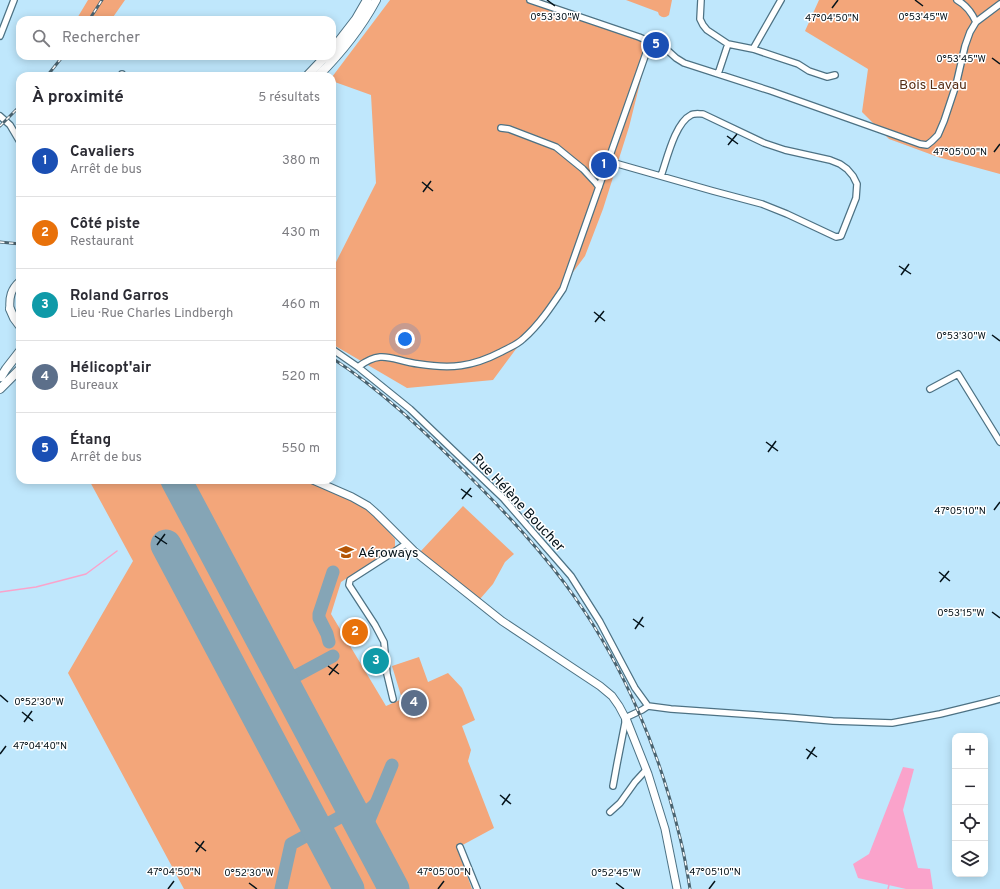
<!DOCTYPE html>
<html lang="fr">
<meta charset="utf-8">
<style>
:root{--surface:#fff;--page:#f7f7f7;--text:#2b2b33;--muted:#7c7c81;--line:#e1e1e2;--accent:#b45309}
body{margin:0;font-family:Overpass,sans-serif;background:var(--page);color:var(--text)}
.controls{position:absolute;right:12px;bottom:12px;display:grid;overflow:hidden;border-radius:8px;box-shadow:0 2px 10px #0003}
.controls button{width:36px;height:36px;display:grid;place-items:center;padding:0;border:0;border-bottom:1px solid var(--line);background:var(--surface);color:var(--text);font:20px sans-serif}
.you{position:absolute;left:405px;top:339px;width:14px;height:14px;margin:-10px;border:3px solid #fff;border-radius:50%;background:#1a73e8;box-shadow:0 0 0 6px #1a73e833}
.badge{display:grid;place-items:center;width:26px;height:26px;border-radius:50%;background:var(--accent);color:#fff;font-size:13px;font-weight:700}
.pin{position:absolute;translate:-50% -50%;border:2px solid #fff;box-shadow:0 1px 4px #0006}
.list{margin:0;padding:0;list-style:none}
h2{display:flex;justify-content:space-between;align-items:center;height:52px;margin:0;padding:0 16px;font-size:17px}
h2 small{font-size:13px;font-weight:400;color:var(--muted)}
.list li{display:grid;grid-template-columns:26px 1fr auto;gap:12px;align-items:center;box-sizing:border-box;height:72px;padding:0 16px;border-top:1px solid var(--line)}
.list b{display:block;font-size:15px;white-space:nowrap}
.list p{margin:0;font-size:13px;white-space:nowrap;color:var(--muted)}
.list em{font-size:13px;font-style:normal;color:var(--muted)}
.icon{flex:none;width:22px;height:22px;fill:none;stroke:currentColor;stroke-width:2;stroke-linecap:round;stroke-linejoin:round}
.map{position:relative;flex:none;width:1000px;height:889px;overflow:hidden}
.search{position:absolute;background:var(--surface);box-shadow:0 2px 10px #0003;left:16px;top:16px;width:320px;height:44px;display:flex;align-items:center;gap:10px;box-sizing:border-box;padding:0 14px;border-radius:12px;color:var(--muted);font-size:15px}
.panel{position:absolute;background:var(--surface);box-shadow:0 2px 10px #0003;left:16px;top:72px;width:320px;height:412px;border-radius:12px}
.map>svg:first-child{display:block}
.green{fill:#f3a67a}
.water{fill:#faa3cb}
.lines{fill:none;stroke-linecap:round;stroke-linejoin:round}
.stream{stroke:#faa3cb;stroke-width:1.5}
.taxiway{stroke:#85a5b6;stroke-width:13}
.runway{stroke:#85a5b6;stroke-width:31}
.minor-casing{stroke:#4d7284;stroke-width:8}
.tertiary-casing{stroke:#4d7284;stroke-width:9}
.primary-casing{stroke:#4d7284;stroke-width:10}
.minor{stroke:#fff;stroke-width:5.5}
.tertiary{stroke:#fff;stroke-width:7}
.primary{stroke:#fff;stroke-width:8}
.rail-casing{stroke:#4b636f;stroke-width:3}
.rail{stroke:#fff;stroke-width:1.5;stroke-dasharray:4.5;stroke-linecap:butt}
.ticks{fill:none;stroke:#05131a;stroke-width:1.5}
.labels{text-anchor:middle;stroke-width:3;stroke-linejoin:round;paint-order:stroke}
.park-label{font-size:14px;fill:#562e15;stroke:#fff}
.street-label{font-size:14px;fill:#05131a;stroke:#fff}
.poi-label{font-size:14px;fill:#05131a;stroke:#fff;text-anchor:start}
.ticks-label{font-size:10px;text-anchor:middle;fill:#05131a;stroke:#fff;stroke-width:3;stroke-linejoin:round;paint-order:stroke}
</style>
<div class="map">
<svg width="1000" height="889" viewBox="0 0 1000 889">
<rect width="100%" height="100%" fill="#bfe7fc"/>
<!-- green -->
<path class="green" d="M88,0h37l-14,20h-35z
M390,0h152l109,39 -22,88 -26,82 -18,47 -92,124 -86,8 -75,-44v-74l44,-87 -5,-88 -39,-14v-4z
M626,0h46l-3,15c-4,3 -6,3 -10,0l-1,-3z
M819,0h181v174l-62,-17 -49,-18 -27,-27 6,-43 -63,-38z
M89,480h214l60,25 11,10 21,24v8l-54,35 -10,32 55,92 16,-7 -10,-33 27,-9 9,25 20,-9 14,15 13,32 -13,6 9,24 -3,11 26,67 -37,20 15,41h-288l-116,-216 65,-112z
M463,506l51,48 -9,8 -12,22 -13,15 -60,-47z"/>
<!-- water -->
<path class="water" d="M903,767l11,2 -11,41 15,58 12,1 3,20h-27l-48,-11 -5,-14 16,-10z"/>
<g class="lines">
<!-- stream -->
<path class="stream" d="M0,592l36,-5 50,-13 31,-23
M888,889l1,-4"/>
<!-- taxiway -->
<path class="taxiway" d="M329,642l-2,-8 -8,-16v-4l14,-42
M277,668c6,7 11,9 20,7
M291,695c-1,-7 -1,-12 3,-18l39,-21
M346,800c9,11 19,17 30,3
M371,847l-4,-12v-10l25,-60
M281,889l10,-45 53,-29 3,-4 1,-8"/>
<!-- runway -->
<path class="runway" d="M176,480l218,409
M166,545l183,344"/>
<defs>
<path id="minor" d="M530,0l109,37 26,11 11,10 8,5 87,28 124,44 25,9 7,1 5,-4 6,-6 6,-14 12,-36 9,-39 5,-14 6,-10 24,-18
M701,0l-1,19 3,6 4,5 21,14 25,5 45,15 11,7 18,6 8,-2
M957,0c9,5 15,13 19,22
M0,36l14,-36
M753,49l28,-49
M718,74l10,-30
M122,76v-2
M0,116l10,9 10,17
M501,128l8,1 47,18 27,22 13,14 3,4
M608,162h3l102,29 49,13 25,10 49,23 5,-1 15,-38 1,-14 -4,-8 -6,-7 -7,-5 -10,-4 -45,-10 -21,-7 -61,-29c-4,0 -9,-1 -12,1 -16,8 -24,44 -30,61
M332,349l26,18 52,42 93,89 68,78 29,46 35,66 13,18
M358,367c25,-19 34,-6 61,-3 32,5 53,3 82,-12 7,-4 16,-7 22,-13 16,-14 28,-32 40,-50l87,-247
M930,389l28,-15 42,68
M393,699l-6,-25 -3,-32 -9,-17 -26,-40 1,-5 56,-36
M613,786l4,-22 8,-41v-5l17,-8 6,-4 23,3 114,8 48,4 59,2 48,-9 45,-11 15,-4
M610,812l10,-9 15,-21 11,-12
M460,847l17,42"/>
<path id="tertiary" d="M10,309c-1,-12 1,-20 10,-28
M313,480l39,17 16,9 9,8 37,37 88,70 98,65 12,10 7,10 8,15 21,53 17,55 12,60"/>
<path id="primary" d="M332,50l24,-31 11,-19
M307,76l19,-20
M318,76c22,-22 43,-48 58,-76
M10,309l4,9 6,8
M1,377l5,-8 14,-18
M0,389l20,-20"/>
</defs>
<!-- minor casing -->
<use href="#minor" class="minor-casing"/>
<!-- tertiary casing -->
<use href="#tertiary" class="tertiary-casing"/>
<!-- primary casing -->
<use href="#primary" class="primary-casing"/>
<!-- minor -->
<use href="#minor" class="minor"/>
<!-- tertiary -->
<use href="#tertiary" class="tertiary"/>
<!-- primary -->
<use href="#primary" class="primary"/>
<defs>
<path id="rail" d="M89,20l13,-20
M47,76l16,-20
M0,126l20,-20
M0,242l20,2
M332,358c49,32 92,73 133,114 40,40 79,81 111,127 48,68 84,154 103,235 5,18 8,37 11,55"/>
</defs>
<!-- rail casing -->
<use href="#rail" class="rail-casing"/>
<!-- rail -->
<use href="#rail" class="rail"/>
</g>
<!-- ticks -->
<path class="ticks" d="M547,0l8,6M915,0l8,6M832,8l6,-8M992,58l8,6M727,136l11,8M728,145l9,-11M994,152l6,-8M422,182l11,9M423,192l8,-11M899,266l12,8M901,275l8,-11M594,312l11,9M595,322l9,-11M992,335l8,6M766,442l12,9M768,452l8,-11M461,489l11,8M462,499l9,-11M994,510l6,-8M155,536l12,8M157,545l8,-11M939,572l11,9M940,582l9,-11M992,612l8,6M633,619l11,8M635,629l8,-12M328,666l11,8M329,675l9,-11M0,695l8,7M22,712l11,9M24,722l8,-11M806,749l11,8M0,754l6,-8M807,759l8,-12M500,795l11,9M502,805l8,-11M195,842l11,9M196,852l8,-11M249,883l8,6M616,883l8,6M168,889l6,-8M438,889l6,-8M709,889l6,-8"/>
<!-- icons -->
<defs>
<symbol id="university-bare" viewBox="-9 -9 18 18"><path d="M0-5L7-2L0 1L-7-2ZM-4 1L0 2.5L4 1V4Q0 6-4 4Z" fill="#b45505" stroke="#fff" stroke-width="2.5" paint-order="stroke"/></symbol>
</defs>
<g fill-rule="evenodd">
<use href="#university-bare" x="335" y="541" width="22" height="22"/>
</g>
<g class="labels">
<!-- park labels -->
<g class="park-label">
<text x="933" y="89">Bois Lavau</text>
</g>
<!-- street labels -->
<g class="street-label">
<text transform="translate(519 502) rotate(47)" y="5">Rue Hélène Boucher</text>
</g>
<!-- poi labels -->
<g class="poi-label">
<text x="358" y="557">Aéroways</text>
</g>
</g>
<g class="ticks-label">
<text x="555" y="20">0°53'30"W</text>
<text x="923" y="20">0°53'45"W</text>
<text x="832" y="21">47°04'50"N</text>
<text x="961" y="62">0°53'45"W</text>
<text x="960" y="155">47°05'00"N</text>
<text x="961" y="339">0°53'30"W</text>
<text x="960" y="514">47°05'10"N</text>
<text x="961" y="616">0°53'15"W</text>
<text x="39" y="705">0°52'30"W</text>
<text x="40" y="749">47°04'40"N</text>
<text x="174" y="875">47°04'50"N</text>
<text x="444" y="875">47°05'00"N</text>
<text x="715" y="875">47°05'10"N</text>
<text x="249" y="876">0°52'30"W</text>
<text x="616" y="876">0°52'45"W</text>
</g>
</svg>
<div class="controls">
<button>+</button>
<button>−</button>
<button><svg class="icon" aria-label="locate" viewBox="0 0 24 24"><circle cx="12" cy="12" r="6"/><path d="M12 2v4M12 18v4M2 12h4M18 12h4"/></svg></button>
<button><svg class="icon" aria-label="layers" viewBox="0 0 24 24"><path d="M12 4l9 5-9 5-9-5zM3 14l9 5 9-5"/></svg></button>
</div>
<div class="you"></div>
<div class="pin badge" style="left:604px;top:165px;background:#1a4fb4">1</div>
<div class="pin badge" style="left:355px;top:632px;background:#e8710a">2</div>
<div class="pin badge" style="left:376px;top:661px;background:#0f9aa8">3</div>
<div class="pin badge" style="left:414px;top:703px;background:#5c6f8a">4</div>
<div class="pin badge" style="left:656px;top:45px;background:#1a4fb4">5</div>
<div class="search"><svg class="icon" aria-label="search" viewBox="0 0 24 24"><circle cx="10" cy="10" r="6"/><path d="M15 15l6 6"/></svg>Rechercher</div>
<section class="panel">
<h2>À proximité<small>5 résultats</small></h2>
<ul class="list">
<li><span class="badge" style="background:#1a4fb4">1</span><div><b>Cavaliers</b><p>Arrêt de bus</p></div><em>380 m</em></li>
<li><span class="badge" style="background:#e8710a">2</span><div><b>Côté piste</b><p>Restaurant</p></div><em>430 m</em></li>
<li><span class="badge" style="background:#0f9aa8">3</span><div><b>Roland Garros</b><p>Lieu · Rue Charles Lindbergh</p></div><em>460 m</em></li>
<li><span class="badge" style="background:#5c6f8a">4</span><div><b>Hélicopt'air</b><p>Bureaux</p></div><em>520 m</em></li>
<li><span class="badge" style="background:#1a4fb4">5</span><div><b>Étang</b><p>Arrêt de bus</p></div><em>550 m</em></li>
</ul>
</section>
</div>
